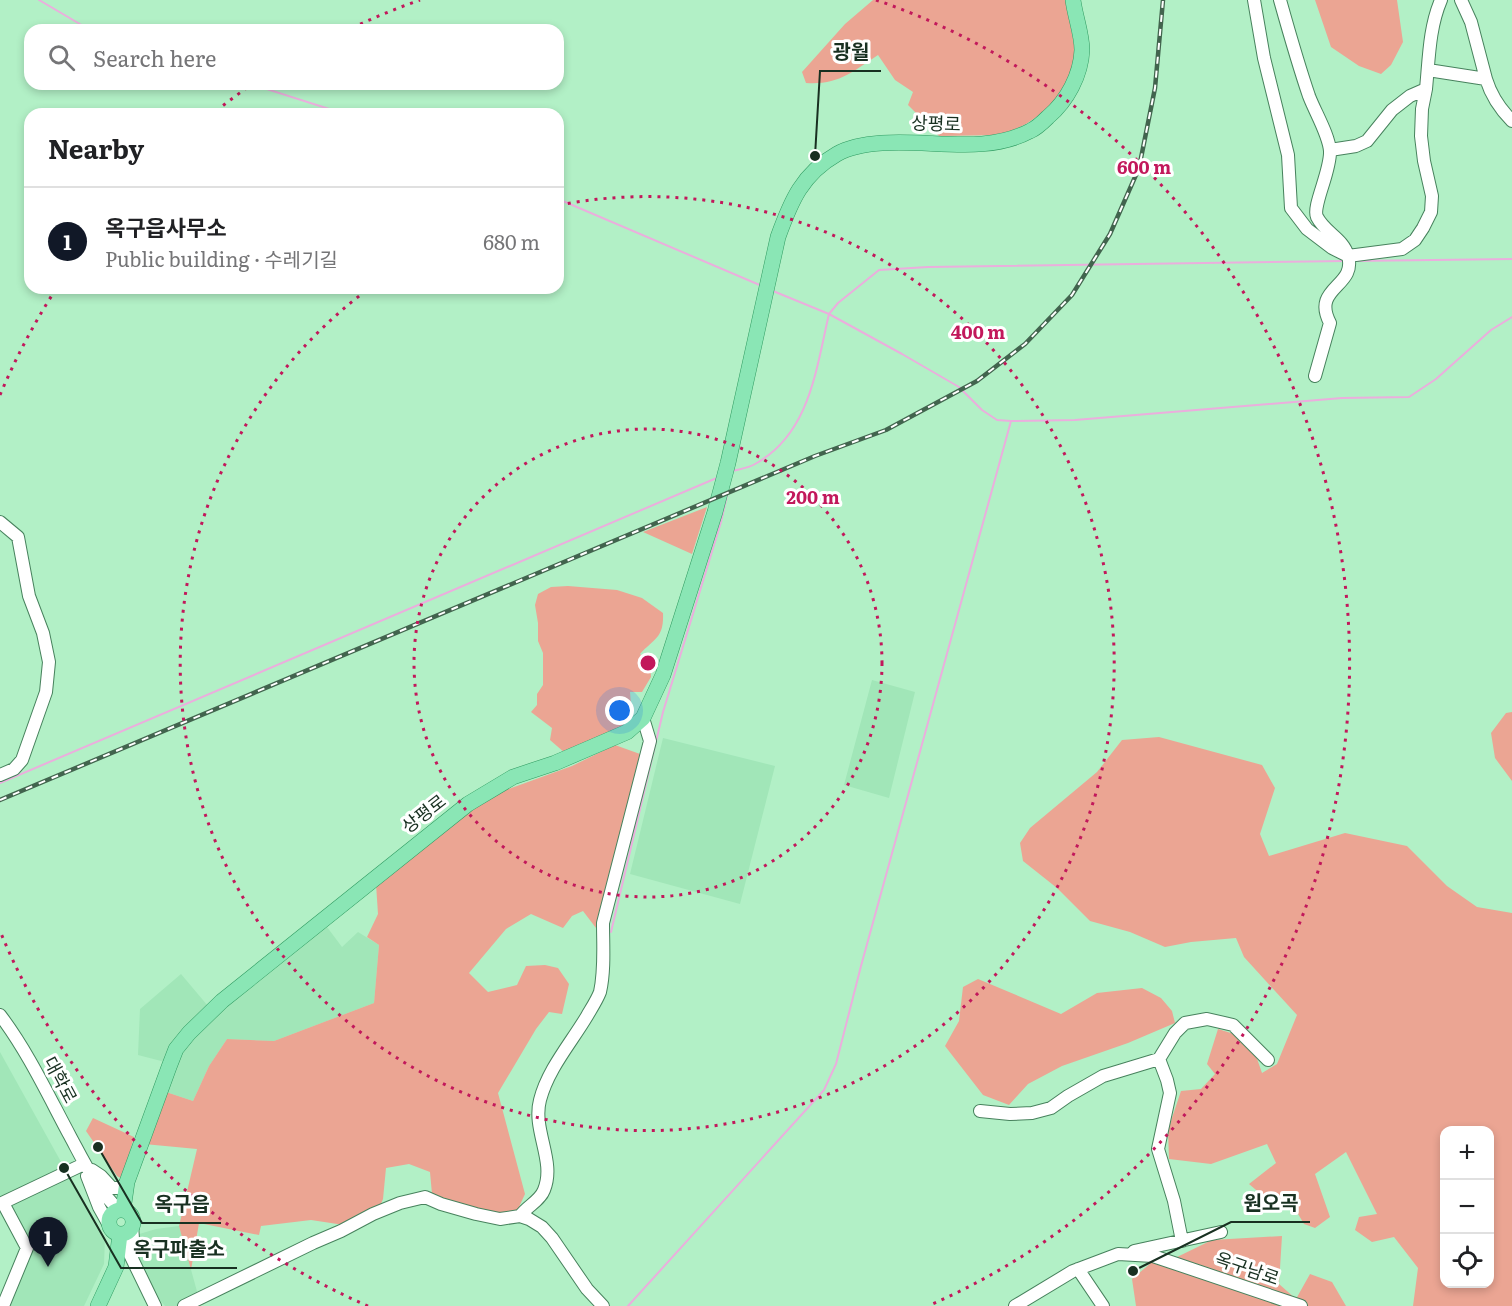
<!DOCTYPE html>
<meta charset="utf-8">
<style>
:root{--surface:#fff;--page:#f6f6f6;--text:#202124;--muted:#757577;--line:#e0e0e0;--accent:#111827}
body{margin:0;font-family:Literata,"Noto Sans KR",serif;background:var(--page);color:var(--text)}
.controls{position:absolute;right:18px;bottom:18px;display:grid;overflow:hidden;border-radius:12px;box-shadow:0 3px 9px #0003}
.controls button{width:54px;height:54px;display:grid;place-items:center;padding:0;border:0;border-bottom:2px solid var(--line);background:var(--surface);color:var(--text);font:30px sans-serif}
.you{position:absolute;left:620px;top:711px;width:21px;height:21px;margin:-15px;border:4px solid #fff;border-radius:50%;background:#1a73e8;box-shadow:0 0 0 9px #1a73e833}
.badge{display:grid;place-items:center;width:39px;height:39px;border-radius:50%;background:var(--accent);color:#fff;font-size:20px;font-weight:700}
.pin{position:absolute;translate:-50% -50px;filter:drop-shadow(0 2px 3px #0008)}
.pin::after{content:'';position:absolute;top:32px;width:21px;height:18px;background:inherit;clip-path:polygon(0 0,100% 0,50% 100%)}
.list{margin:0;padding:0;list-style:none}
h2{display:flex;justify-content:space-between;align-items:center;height:78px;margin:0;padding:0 24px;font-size:26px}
h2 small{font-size:20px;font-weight:400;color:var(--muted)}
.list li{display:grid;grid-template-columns:39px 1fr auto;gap:18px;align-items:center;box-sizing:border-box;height:108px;padding:0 24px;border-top:2px solid var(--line)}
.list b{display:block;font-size:22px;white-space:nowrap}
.list p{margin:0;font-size:20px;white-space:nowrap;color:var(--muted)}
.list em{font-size:20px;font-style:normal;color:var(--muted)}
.icon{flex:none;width:33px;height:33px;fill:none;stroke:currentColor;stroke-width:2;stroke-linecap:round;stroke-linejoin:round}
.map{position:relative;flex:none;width:1512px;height:1306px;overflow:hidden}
.search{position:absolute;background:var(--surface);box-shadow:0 3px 9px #0003;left:24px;top:24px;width:540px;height:66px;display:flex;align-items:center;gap:15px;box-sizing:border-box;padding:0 21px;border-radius:18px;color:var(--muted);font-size:22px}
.panel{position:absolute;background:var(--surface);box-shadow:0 3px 9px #0003;left:24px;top:108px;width:540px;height:186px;border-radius:18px}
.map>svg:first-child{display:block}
.built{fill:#a1e6b8}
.green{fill:#eba593;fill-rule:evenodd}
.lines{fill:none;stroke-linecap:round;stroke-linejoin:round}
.stream{stroke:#ebaedd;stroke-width:2}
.minor-casing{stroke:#47825d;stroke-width:14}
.major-casing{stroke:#2f9b61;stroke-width:16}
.minor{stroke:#fff;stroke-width:12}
.major{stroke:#8ae6b5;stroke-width:15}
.rail-casing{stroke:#42644e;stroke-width:4.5}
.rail{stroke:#fff;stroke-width:2;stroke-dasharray:7;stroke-linecap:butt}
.ring{fill:none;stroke:#c2185b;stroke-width:3;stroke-dasharray:3 6}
.labels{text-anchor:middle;stroke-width:6;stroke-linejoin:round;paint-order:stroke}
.street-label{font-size:18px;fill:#183021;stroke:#fff}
.centre{fill:#c2185b;stroke:#fff;stroke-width:3}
.ring-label{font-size:18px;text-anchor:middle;font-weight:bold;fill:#c2185b;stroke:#fff;stroke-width:6;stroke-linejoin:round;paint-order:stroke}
.leader{fill:none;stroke:#183021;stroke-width:2}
.callout-dot{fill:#183021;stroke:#fff;stroke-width:2}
.callout-label{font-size:20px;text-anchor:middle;font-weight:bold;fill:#183021;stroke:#fff;stroke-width:6;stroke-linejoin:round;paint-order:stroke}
</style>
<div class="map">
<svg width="1512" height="1306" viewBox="0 0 1512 1306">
<rect width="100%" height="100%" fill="#b2f0c6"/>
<!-- built -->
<path class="built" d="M872,680l43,12 -26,106 -45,-13z
M663,738l112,28 -35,138 -110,-30z
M324,923l18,24 16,-15 21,13 -5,58 -100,38 -47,-2 -18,27 -16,35 -27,-9 21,-53z
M181,974l27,32 -43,56 -27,-7 2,-46z
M0,1052l65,117 -65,32z
M67,1175l38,63 -1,26 -20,42h-77l24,-57 -24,-44z
M179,1226l19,69 -19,11h-14l-18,-21 -7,-21 -4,-29 20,-6z"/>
<!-- green -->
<path class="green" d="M873,0h193l9,50 -3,24 -15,29 -31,21 -23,11 -64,1 -31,-31 5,-13 -18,-12 -17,-25c-26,17 -39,30 -72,28l-4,-11 43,-48z
M1315,0h82l6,42 -12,23 -10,9 -22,-8 -28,-19z
M707,507l-15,47 -49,-22z
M568,586l49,4 25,8 21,15c1,25 -8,25 -23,41l10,9 1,14 -9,15h-12l2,25 -11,10 -56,26 -15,-13 2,-12 -21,-16 6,-7v-11l6,-9v-32l-5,-12v-18l-3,-18 3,-11 13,-7z
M1512,712v69l-17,-23 -4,-25 15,-20z
M1159,737l103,28 13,23 -15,46 9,22 76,-23 62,13 40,40 30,21 35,6v393h-99l5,-38 -24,-31 -22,5 -17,-12 4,-13 18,-3 -31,-62 -31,22 15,43 -15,11 -11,-4 -13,-22 -16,4 -26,-22 27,-21 -9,-19 -56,20 -42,-5 -1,-29 13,-39 20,-2 14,-15 -8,-10 11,-35 16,5 20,16 8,23 15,-9 20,-49 -53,-58 -8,-19 -45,4 -26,5 -35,-15 -40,-11 -33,-33 -34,-27 -3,-18 10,-15 67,-56 25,-32zM1444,1130h46v154h-46z
M615,745l25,9 -44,174 -13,-17 -11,5 -9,12 -32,-14 -25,15 -37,44 19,19 29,-7 9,-19 19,-1 13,3 11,16 -7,30 -13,-2 -13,17 -38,64 27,101 -7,15 -14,7 -62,-16 -10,-6 -2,-22 -21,-8 -23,4 -3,31 -3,7 -21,8 -15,11 -33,-5 -50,6 -2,9 -60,-12 -8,47 -12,-44 18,-77 -53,-5 22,-52 27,9 16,-35 18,-27 47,2 100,-38 5,-58 -12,-8 11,-23 -2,-30 111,-87 85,-31z
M978,979l83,35 36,-21 45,-5 19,10 11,13 3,12 -47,20 -66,23 -34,18 -19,21 -26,-10 -38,-49 14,-25 4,-34z
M93,1118l41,19 -12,42 -5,-3 -31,-45z
M1282,1236l-3,48 17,15 14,-25 22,8 14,24h-210l-4,-27 26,-22 17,1 37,-18z"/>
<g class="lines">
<!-- stream -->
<path class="stream" d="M39,0l51,30
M251,84l94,30
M558,199l204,87
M1353,261l159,-2
M773,291l56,23 73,40 57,33 23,23 15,10 14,1 64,-1 267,-22 67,-1 27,-18 55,-49 21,-13
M733,471c7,-2 15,-3 22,-7 55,-30 61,-95 74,-150l9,-11 41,-33 49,-3 416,-6
M0,783l719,-306
M611,932l52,-220 58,-190 7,-31
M628,1306l196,-216 12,-26 25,-98 150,-545"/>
<defs>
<path id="minor" d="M1254,0l10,58 24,97 3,53 16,21 25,19 16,8 54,-7 13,-9 8,-12 8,-16 1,-16 -8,-35 -3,-25 1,-27 4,-20
M1280,0c9,32 18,64 29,96 6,16 20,39 21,55 1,20 -18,55 -13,66 8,16 26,21 31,39 9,31 -37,31 -18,67l-15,53
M1428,70l58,9 -15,-57 -10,-22
M1486,79c5,16 13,29 26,42
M1330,150l26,-4 11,-5 25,-31 18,-14 16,-7c3,-30 3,-61 15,-89
M0,522l18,15 11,59 14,37 6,29 -3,30 -24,68 -8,9 -14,6
M0,1015c28,37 48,80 70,121 14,26 27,54 49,74
M980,1111l30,3 22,-1 19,-5 17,-12 35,-20 56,-17
M92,1170l9,6 11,12h9l6,-6
M87,1176l12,31 10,18
M3,1203l24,45 -24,58
M0,1204l84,-40
M520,1216c7,-10 20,-15 24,-26 12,-29 -12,-60 -4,-90 8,-31 31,-57 47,-84 4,-7 10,-16 13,-24 5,-22 3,-47 3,-69l47,-182 -7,-23
M132,1225l2,28
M120,1234l35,72
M1182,1241l-8,-40 -16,-52 12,-56 -3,-13 -8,-21 16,-26 10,-10 22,-4 26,6 35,35
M1134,1251l87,-19
M1078,1269l25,37
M184,1306l129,-63 28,-12 32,-17 27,-11 25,-6 16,7 35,10 24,5 20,-3 9,3 13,8 10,11 35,51 16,17
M1015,1306l58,-35 45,-17 35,2 148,50"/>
<path id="major" d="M123,1210l4,-28 42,-115 7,-18 13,-16 33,-32 246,-197 45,-27 42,-14 72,-31 16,-14 20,-43 52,-163 13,-49 50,-226c13,-36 24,-63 59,-83 14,-8 30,-10 45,-11 48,-4 103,12 148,-12 7,-3 13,-9 18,-14 19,-16 33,-42 34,-67 0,-16 -7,-34 -9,-50
M109 1222a12 12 0 1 1 24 0a12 12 0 1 1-24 0Z
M98,1306l18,-39 4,-33"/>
</defs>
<!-- minor casing -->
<use href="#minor" class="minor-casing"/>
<!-- major casing -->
<use href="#major" class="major-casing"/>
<!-- minor -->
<use href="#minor" class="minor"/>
<!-- major -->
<use href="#major" class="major"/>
<defs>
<path id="rail" d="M0,800l815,-344 71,-26 91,-49 48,-37 47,-49 38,-61 29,-66 16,-80 8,-88"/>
</defs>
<!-- rail casing -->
<use href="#rail" class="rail-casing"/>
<!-- rail -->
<use href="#rail" class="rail"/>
</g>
<!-- distance rings -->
<g class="ring">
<circle cx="648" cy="663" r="234"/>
<path d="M559 205A467 467 0 1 1 367 290"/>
<path d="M368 1306A701 701 0 0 1 0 931M0 395A701 701 0 0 1 54 292M216 111A701 701 0 0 1 251 85M352 28A701 701 0 0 1 420 0M876 0A701 701 0 0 1 928 1306"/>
</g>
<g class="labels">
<!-- street labels -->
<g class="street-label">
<text transform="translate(936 124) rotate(2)" y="6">상평로</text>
<text transform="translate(424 814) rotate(-38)" y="6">상평로</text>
<text transform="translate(60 1080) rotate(62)" y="6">대학로</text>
<text transform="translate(1247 1269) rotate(19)" y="6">옥구남로</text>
</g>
</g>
<circle cx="648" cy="663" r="9" class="centre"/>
<g class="ring-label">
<text x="1144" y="174">600 m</text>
<text x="978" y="339">400 m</text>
<text x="813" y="504">200 m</text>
</g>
<!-- callouts -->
<path class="leader" d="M815 156L820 71H881M1133 1271L1231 1222H1310M98 1147L142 1223H221M64 1168L121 1268H237"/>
<g class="callout-dot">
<circle cx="815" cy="156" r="6"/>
<circle cx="1133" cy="1271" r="6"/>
<circle cx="98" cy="1147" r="6"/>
<circle cx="64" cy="1168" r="6"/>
</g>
<g class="callout-label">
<text x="851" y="59">광월</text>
<text x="1271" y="1210">원오곡</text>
<text x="182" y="1211">옥구읍</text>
<text x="179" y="1256">옥구파출소</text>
</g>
</svg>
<div class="controls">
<button>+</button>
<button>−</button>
<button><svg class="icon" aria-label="locate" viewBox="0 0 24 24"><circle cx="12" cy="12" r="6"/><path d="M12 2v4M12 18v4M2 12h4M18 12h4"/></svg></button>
</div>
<div class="you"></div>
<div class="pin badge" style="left:48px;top:1267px">1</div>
<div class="search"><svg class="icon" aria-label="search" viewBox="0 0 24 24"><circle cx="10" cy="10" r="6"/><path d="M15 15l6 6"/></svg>Search here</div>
<section class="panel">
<h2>Nearby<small></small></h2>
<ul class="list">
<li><span class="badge">1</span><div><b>옥구읍사무소</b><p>Public building · 수레기길</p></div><em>680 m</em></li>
</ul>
</section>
</div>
